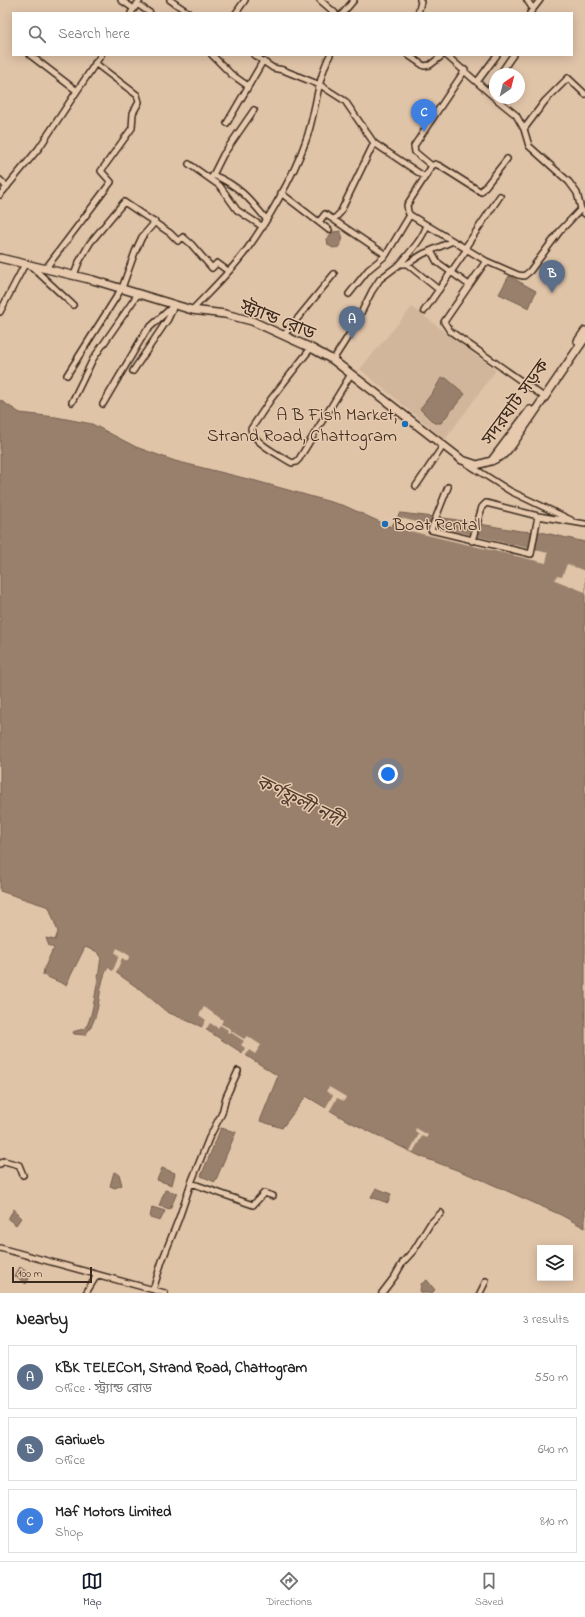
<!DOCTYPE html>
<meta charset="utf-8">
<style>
:root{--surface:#fff;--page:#f6f6f6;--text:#222;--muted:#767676;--line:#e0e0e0;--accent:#111827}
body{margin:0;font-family:"Indie Flower","Noto Sans Bengali",sans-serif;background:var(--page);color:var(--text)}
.controls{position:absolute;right:12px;bottom:12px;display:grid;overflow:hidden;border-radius:0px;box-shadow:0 2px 10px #0003}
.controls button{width:36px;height:36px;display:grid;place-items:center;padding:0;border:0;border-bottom:1px solid var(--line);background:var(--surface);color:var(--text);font:20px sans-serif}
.compass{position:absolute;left:489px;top:68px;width:36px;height:36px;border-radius:50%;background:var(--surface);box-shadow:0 2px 10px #0003;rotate:35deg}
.scale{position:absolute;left:12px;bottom:10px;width:80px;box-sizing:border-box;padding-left:4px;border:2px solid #3b2a1e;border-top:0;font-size:11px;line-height:14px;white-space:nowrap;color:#3b2a1e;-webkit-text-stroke:3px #e7caae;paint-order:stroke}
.you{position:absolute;left:388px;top:774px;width:14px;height:14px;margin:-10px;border:3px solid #fff;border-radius:50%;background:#1a73e8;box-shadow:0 0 0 6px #1a73e833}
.badge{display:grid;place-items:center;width:26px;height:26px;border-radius:50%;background:var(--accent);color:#fff;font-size:13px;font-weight:700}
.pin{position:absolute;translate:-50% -33px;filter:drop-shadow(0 1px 2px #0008)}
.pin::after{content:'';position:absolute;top:21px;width:14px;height:12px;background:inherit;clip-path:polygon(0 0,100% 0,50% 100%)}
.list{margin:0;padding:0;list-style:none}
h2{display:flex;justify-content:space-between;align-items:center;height:52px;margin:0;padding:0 16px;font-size:17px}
h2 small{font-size:13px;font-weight:400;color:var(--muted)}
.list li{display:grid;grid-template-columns:26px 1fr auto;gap:12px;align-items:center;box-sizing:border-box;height:64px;margin:0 8px 8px;padding:0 8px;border:1px solid var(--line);border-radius:0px}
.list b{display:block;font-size:15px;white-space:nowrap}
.list p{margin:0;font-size:13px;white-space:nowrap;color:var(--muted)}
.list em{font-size:13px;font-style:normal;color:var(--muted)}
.icon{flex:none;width:22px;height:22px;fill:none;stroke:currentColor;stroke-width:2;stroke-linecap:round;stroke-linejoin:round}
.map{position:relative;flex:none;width:585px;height:1293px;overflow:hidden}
.search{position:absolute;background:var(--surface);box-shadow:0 2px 10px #0003;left:12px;right:12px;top:12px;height:44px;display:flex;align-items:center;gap:10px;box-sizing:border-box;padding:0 14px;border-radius:0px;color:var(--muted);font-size:15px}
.sheet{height:268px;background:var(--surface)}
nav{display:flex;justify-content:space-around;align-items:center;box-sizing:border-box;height:56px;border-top:1px solid var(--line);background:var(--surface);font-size:11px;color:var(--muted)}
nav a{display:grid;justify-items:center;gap:2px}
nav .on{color:var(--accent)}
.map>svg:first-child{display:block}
.built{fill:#d1b69b}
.water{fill:#98806c;stroke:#735e4d}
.pier{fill:#e0c4a8}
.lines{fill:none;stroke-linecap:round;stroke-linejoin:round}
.minor-casing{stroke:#3b2a1e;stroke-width:8}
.major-casing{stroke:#3b2a1e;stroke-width:10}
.minor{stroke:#e7caae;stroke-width:5}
.major{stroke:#e7caae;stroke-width:7}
.poi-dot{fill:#1f6fb2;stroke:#e7caae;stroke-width:1.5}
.labels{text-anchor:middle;stroke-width:3;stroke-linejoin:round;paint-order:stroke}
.street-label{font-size:18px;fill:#3b2a1e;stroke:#e7caae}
.poi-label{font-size:18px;fill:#3b2a1e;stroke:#e7caae;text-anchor:end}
.water-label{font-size:19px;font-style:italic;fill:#4e3b2e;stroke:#e7caae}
</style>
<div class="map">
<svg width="585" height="1293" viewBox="0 0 585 1293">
<rect width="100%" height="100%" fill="#e0c4a8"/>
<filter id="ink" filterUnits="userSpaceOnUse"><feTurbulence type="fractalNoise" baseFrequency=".025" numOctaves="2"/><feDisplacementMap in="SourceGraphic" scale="8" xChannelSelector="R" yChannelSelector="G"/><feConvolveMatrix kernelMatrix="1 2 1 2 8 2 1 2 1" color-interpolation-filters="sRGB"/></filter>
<g filter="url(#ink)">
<!-- built -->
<path class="built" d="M412,307l84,63 -51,70 -85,-71z"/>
<!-- water -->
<path class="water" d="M340,231c4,7 3,9 -1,16l-6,1 -5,-3 -1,-6 6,-7z
M509,276l27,15 -7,17 -30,-14z
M441,378h5l19,16 -24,29h-7l-14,-14 15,-20z
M0,400l20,13 36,4 36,7 44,23 39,14 81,20 89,25 46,21 9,-14 51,6 69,12 21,1 44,10v686l-24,-13 -83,-37 -56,-21 -76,-37 -40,-24 -24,32 -22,-7 18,-45 -76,-49 -35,-15 -26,-22 -33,-23c-12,22 -5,47 -23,68l-11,-1 -1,-2c4,-2 9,-2 12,-4 8,-7 14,-58 16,-71l-3,-5 -13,-5 -19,38 -23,-10 1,-6 8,-18 2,-1v-2l-5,-2 -3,-8 9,2 3,-8 -9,-25 -49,-16z
M221,1128l15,4 -21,50 -14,-6z
M162,1168l13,5 -3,12 -15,-5z
M114,1172l5,2 3,11 -7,3 -5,-2z
M376,1188l15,6 -3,9 -17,-6z
M165,1190l12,3 -7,16 -11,-3z
M152,1207l13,4 -5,10 -10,-3z
M14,1209l7,9 -5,7 -8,-6z
M20,1267l11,8 -5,9 -11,-8z
M427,1280l8,10 -3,3h-10l-2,-2 1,-7z"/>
<!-- pier -->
<path class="pier" d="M400,518l148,35 -2,10 -149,-35z
M567,564l18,7v21l-30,-12 2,-4 5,1z
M117,948l13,8 -3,5 -5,-3 -7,17 -3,-2 7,-17 -4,-3z
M204,1007l19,13 -2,4 10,5v2l13,8 3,-3 14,9 -6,9 -6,-4 -4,7 -3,-3 3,-6 -4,-3 3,-4 -14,-9 -1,1 -2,-1 1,-2 -8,-5 -2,3 -8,-5 -5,8 -4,-2 5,-9 -7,-5z
M329,1087l17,10 -2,4 -7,-3 -8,14 -4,-3 8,-14 -7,-4z
M416,1128l12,7 -2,3 -4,-2 -9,16 -3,-1 9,-17 -4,-3z"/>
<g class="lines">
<defs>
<path id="minor" d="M121,0l13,9
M170,0l19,13
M320,0l15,13
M527,0l6,9
M137,4l13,9
M131,13l9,-13
M236,13l9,-13
M343,13l11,-13
M418,13l3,-11 -1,-2
M530,13l10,-13
M30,55l47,36
M212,55l19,19 17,12
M254,55l19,13 10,2 37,15 25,16 29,42 51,34
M408,55l16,11 6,-1 13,-10
M446,55l49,43
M500,74l13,-19
M477,82l20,-27
M488,92l7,-11
M495,98l21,17 8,14 5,17 40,36 8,11 4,16 4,5
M227,123l36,-62
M524,129l21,-28 23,-23 17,16
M507,159l-26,33 -41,-26 -5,-2 -3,2 -25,39 1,7 2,3 76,46 32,14 6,1 6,-5 30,-40 21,-22
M189,164l31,22 17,24 26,17
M432,166l-17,-14 -1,-6 51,-76
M213,175l10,-20 31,-45
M212,177l1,-2c25,10 37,24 53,44
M0,180l7,7
M281,193l48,37
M0,195l39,-47 62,-93
M334,219l6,-6 34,-70
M319,222l6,-8 61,41
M465,248l35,-52
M431,251l6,11 32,23
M486,261l-42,61 6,9 94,66
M400,264c10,-12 22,-24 27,-39
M407,264l32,26
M31,266l42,39
M46,268l65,-86 -10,-11 31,-43 1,-15 6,-11 -2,-7 -42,-32
M74,275l5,-13 11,-19 34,-41 46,31 8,8 5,-4 8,7 21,24 5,-5 11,8
M349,294l19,-24 18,-15 24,-40
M192,310c18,-19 38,-38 53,-58 22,-30 48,-75 60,-109 11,-28 11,-61 25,-88
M424,311l43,-62
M0,312l25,-48
M284,335l50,-61
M311,348l-40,51 -20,30c1,13 30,27 41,34l4,-1 3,-3 52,-85
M333,360l21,-33 18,-36 8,-12 20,-15h7l16,-10 30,-13
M133,371l35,-52 5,-11
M67,375l55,-87 13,-36 7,-15 13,-15
M72,402l21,-43 45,-65
M103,404l43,-73 28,-26
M466,463l44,28 61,29
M416,486l27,-40
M448,487l-17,43 100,24 7,-38
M472,541l10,-34 4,-4 52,13 47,8
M0,1164l4,-3 15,4 4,10
M191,1183l62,22 11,-12 9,3
M0,1248l165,45
M153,1290l9,-29 17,-43 12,-35 18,-45 13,-25 4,-16 12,-26
M86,1293l11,-18
M382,1293l13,-17 8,-14 11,-12 16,-26 11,-11
M480,1293l6,-12"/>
<path id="major" d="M0,258l93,22 99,30 33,4 27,7 59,27 22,12 129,100 15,5 14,-4 12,-6 9,-10 73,-107
M578,341l7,-10
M493,459l37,-49"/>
</defs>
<!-- minor casing -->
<use href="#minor" class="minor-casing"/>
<!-- major casing -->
<use href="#major" class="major-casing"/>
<!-- minor -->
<use href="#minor" class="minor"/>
<!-- major -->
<use href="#major" class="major"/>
</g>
</g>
<!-- markers -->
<g class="poi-dot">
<circle cx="405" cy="424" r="4"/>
<circle cx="385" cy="524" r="4"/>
</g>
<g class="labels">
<!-- street labels -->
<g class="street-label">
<text transform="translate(278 319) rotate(22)" y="6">স্ট্র্যান্ড রোড</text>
<text transform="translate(515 402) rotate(-54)" y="6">সদরঘাট সড়ক</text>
</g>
<!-- poi labels -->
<g class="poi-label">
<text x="397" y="420">A B Fish Market,<tspan x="397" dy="21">Strand Road, Chattogram</tspan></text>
<text x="393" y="530" text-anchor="start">Boat Rental</text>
</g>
<!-- water labels -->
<g class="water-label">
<text transform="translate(300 800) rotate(26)" y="7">কর্ণফুলী নদী</text>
</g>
</g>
</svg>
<div class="controls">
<button><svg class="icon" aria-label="layers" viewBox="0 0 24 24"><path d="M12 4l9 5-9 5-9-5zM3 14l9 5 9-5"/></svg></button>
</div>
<svg class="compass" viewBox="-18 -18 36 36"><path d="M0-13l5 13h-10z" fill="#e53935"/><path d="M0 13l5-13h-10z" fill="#767676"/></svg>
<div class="scale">100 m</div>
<div class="you"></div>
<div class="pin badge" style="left:352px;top:339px;background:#5c6f8a">A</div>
<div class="pin badge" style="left:552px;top:293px;background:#5c6f8a">B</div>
<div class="pin badge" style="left:424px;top:132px;background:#3f7fe0">C</div>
<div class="search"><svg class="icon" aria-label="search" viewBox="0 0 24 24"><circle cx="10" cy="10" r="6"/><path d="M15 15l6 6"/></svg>Search here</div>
</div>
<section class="sheet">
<h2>Nearby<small>3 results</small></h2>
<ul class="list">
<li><span class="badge" style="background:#5c6f8a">A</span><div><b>KBK TELECOM, Strand Road, Chattogram</b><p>Office · স্ট্র্যান্ড রোড</p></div><em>550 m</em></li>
<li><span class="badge" style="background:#5c6f8a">B</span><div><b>Gariweb</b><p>Office</p></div><em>640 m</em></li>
<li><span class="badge" style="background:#3f7fe0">C</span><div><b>Maf Motors Limited</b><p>Shop</p></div><em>810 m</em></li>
</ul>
</section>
<nav>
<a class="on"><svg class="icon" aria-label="map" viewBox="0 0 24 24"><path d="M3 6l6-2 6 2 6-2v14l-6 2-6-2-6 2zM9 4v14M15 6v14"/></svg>Map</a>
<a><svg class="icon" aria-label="directions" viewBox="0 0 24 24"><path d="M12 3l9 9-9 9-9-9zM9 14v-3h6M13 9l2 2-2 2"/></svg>Directions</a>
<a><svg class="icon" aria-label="saved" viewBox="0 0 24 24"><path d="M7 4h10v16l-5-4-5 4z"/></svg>Saved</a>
</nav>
